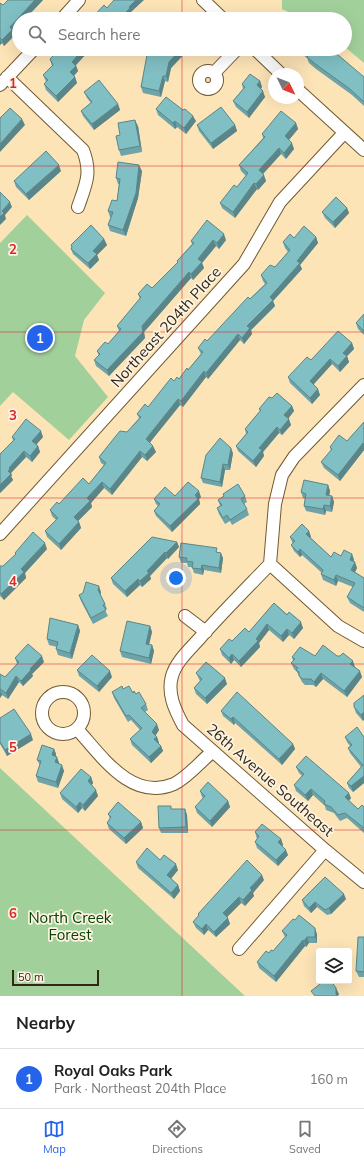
<!DOCTYPE html>
<meta charset="utf-8">
<style>
:root{--surface:#fff;--page:#f2f2f2;--text:#222;--muted:#767676;--line:#e0e0e0;--accent:#2563eb}
body{margin:0;font-family:Mulish,sans-serif;background:var(--page);color:var(--text)}
.controls{position:absolute;right:12px;bottom:12px;display:grid;overflow:hidden;border-radius:4px;box-shadow:0 4px 16px #0002}
.controls button{width:36px;height:36px;display:grid;place-items:center;padding:0;border:0;border-bottom:1px solid var(--line);background:var(--surface);color:var(--text);font:20px sans-serif}
.compass{position:absolute;left:268px;top:68px;width:36px;height:36px;border-radius:50%;background:var(--surface);box-shadow:0 4px 16px #0002;rotate:133deg}
.scale{position:absolute;left:12px;bottom:10px;width:87px;box-sizing:border-box;padding-left:4px;border:2px solid #322817;border-top:0;font-size:11px;line-height:14px;white-space:nowrap;color:#322817;-webkit-text-stroke:3px #fdf3e2;paint-order:stroke}
.you{position:absolute;left:176px;top:578px;width:14px;height:14px;margin:-10px;border:3px solid #fff;border-radius:50%;background:#1a73e8;box-shadow:0 0 0 6px #1a73e833}
.badge{display:grid;place-items:center;width:26px;height:26px;border-radius:50%;background:var(--accent);color:#fff;font-size:13px;font-weight:700}
.pin{position:absolute;translate:-50% -50%;border:2px solid #fff;box-shadow:0 1px 4px #0006}
.list{margin:0;padding:0;list-style:none}
h2{display:flex;justify-content:space-between;align-items:center;height:52px;margin:0;padding:0 16px;font-size:17px}
h2 small{font-size:13px;font-weight:400;color:var(--muted)}
.list li{display:grid;grid-template-columns:26px 1fr auto;gap:12px;align-items:center;box-sizing:border-box;height:60px;padding:0 16px;border-top:1px solid var(--line)}
.list b{display:block;font-size:15px;white-space:nowrap}
.list p{margin:0;font-size:13px;white-space:nowrap;color:var(--muted)}
.list em{font-size:13px;font-style:normal;color:var(--muted)}
.icon{flex:none;width:22px;height:22px;fill:none;stroke:currentColor;stroke-width:2;stroke-linecap:round;stroke-linejoin:round}
.map{position:relative;flex:none;width:364px;height:996px;overflow:hidden}
.search{position:absolute;background:var(--surface);box-shadow:0 4px 16px #0002;left:12px;right:12px;top:12px;height:44px;display:flex;align-items:center;gap:10px;box-sizing:border-box;padding:0 14px;border-radius:22px;color:var(--muted);font-size:15px}
.sheet{height:112px;background:var(--surface)}
nav{display:flex;justify-content:space-around;align-items:center;box-sizing:border-box;height:56px;border-top:1px solid var(--line);background:var(--surface);font-size:11px;color:var(--muted)}
nav a{display:grid;justify-items:center;gap:2px}
nav .on{color:var(--accent)}
.map>svg:first-child{display:block}
.green{fill:#a2d09b}
.lines{fill:none;stroke-linecap:round;stroke-linejoin:round}
.minor-casing{stroke:#705a31;stroke-width:14}
.minor{stroke:#fff;stroke-width:12}
.wall{fill:#6ea4a9}
.shaded-wall{fill:#5a8689}
.building{fill:#80bfc4;stroke:#5a8689}
.grid{fill:none;stroke:#d62828;stroke-width:1;stroke-opacity:0.55}
.labels{text-anchor:middle;stroke-width:3.5;stroke-linejoin:round;paint-order:stroke}
.street-label{font-size:15px;fill:#322817;stroke:#fdf3e2}
.park-label{font-size:15px;fill:#034400;stroke:#fdf3e2}
.grid-label{font-size:13px;text-anchor:middle;font-weight:bold;fill:#d62828;stroke:#fdf3e2;stroke-width:3.5;stroke-linejoin:round;paint-order:stroke}
</style>
<div class="map">
<svg width="364" height="996" viewBox="0 0 364 996">
<rect width="100%" height="100%" fill="#fde4b7"/>
<!-- green -->
<path class="green" d="M282,0h82v63l-19,-16v-28h-41l-22,-10z
M27,215l78,78 -21,27 -9,36 33,41 -39,43 -56,-48 -13,14v-163z
M0,768l245,228h-245z"/>
<g class="lines">
<defs>
<path id="minor" d="M203,0l20,19
M62,19l17,-19
M255,49l26,25
M199 80a9 9 0 1 1 18 0a9 9 0 1 1-18 0Z
M214,73l23,-24
M7,77l76,73c9,23 3,34 -5,57
M0,85l34,-36
M298,90l66,60
M364,385l-70,72 -12,18 -7,29 -5,60c-24,25 -48,49 -71,75 -10,11 -23,23 -27,37 -5,18 3,34 11,49l142,125 39,32
M0,534l244,-270 36,-62 64,-69
M270,564l68,62 26,15
M185,616l21,16
M42 713a21 21 0 1 1 42 0a21 21 0 1 1-42 0Z
M77,729c24,26 54,73 97,55 14,-7 26,-22 38,-32
M239,949l86,-99"/>
</defs>
<!-- minor casing -->
<use href="#minor" class="minor-casing"/>
<!-- minor -->
<use href="#minor" class="minor"/>
</g>
<!-- wall -->
<path class="wall" d="M43,0l-18,19h-6l-6,13 1,4 -10,10 -2,-3 -2,2v-42l3,2z
M62,49h33l-5,5 -2,-2 -12,13 2,6 -4,5 1,1 2,6 -19,19 -12,-12 -2,-6 2,-2 -3,-7 9,-9 -2,-7z
M150,49h39l-18,19 -3,14 -3,-1 -4,16 -18,-4 -2,-6z
M295,49h36l33,28v29l-12,-11 -36,-26 -7,-6 -2,-5z
M260,81l2,6 -1,2 4,8 -16,21 -13,-11 -3,-6 10,-12 -1,-5z
M84,92l34,12 2,6 -26,20 -11,-14 -2,-5 10,-8 -4,-5z
M156,109l40,12 -10,13 -9,-7 -2,2 -17,-14z
M296,123l2,6 -9,11 5,9 -8,10 -5,-5 -18,20 3,7 -8,9 -1,-1 -22,29 -13,-10 -2,-5 17,-16 9,-11 -5,-5 -2,-6 24,-27 -1,-4z
M197,125h38l2,6 -24,18 -14,-18z
M138,126l4,26 -21,4 -2,-6 1,-15z
M61,171l-32,29 -13,-13 -2,-6z
M142,171l-4,27 -12,38 -16,-5 -2,-6 3,-8h-1l-2,-6 9,-10 2,-17h-1l-2,-6z
M347,208l2,5 -14,15 -10,-10 -3,-6z
M316,237l2,6 -18,22 2,4 -29,32 2,5 -24,24 1,4 -8,10 -4,-4 -32,39 -2,-2 -23,30 -3,-2 -30,37 6,10 -9,9 -5,-4 -30,38 -8,-7 -13,15 1,4 -14,14 1,1 2,6 -20,22 -14,-13 -2,-6 11,-11 -4,-4 -2,-6 39,-26 15,-19 -3,-2 -2,-6 28,-25 12,-14 -2,-4 11,-7 26,-26 5,-2 9,-9 13,-16 -3,-6 9,-7 58,-57 -2,-3 -2,-6 14,-8 13,-15 -3,-4 -2,-6 11,-4z
M104,239l3,6 -10,10 2,5 -9,9 -17,-15 -2,-5 1,-1 -1,-3z
M226,240l-7,9 -3,-3 -14,17 2,5 -11,12 -2,-2 -47,54 1,6 -36,38 -13,-10 -2,-6 5,-4 -2,-5 11,-7 11,-13 -2,-5 23,-27 -2,-5 14,-6 25,-25v-2l15,-17 -1,-3z
M364,314v21l-6,-6 -2,-6z
M352,343l2,6 -7,7 2,6 -9,10 -8,-8 -18,20 6,11 -8,9 -22,-21 -2,-6 23,-17z
M272,398l20,8 2,5 -6,8 3,6 -9,10 -3,-2 -16,19 1,4 -8,11 -18,-16 -2,-5 10,-12 -1,-5 15,-18 -1,-2z
M364,422v28l-24,31 -16,-13 -3,-6 10,-11 -1,-4 17,-6z
M12,437h31l-7,8 2,1 2,6 -8,10 -6,-5 -15,16 1,2 -1,1 2,4 -13,13 13,-53z
M233,453l-3,17h-5l-3,17 -19,-4 -2,-5z
M328,485l2,6 -1,5h3l2,6 -2,10 -6,-1 -1,4 -19,-4 -2,-5 1,-7 -2,-1 -2,-6z
M223,494l22,2 2,6 -3,2 3,5 2,6 -17,10 -2,-4 -5,3 -6,-10 -2,-6 3,-2 -2,-6 6,-4z
M175,496l26,1 -2,2 1,5 -28,28 -16,-16 -2,-5 4,-5 -2,-2 -2,-5z
M309,531l2,6h-1l21,20 21,-3 2,6v1l3,7 -2,4 9,6v34l-14,-9 -3,-6 6,-10 -15,-6 -2,5 -13,-6 -2,-6 1,-1 -20,-18 -2,2 -6,-6 -3,-6 2,-1 -3,-7z
M177,542l2,5 -11,12 -1,-1 -17,18 1,3 -9,8 -2,-2 -13,12 -14,-13 -2,-6z
M47,549l-22,24 1,5 -22,22 -4,-4v-30h3l12,-11v-2z
M219,552l4,6 -2,15 -17,-3 -1,5 -9,-2 -2,-6h-4l-1,-4h-6l-2,-6z
M101,592l-1,3 5,9 2,5 -2,1 3,6 -15,8 -12,-23 -2,-6z
M274,603l29,25 -9,11 -5,-4 -6,7 -14,-12 -10,13 1,4 -19,20 -7,-7 -3,4 -9,-9 -2,-6 29,-17z
M78,625l2,6 -8,28 -14,-4 -2,-6 1,-2 -8,-2 -2,-6z
M150,626l2,6 -3,12 3,1 2,6 -3,13 -29,-7 -2,-6z
M315,656h22l18,11 7,10 -15,20 -24,-18 -7,8 -3,-2h-8l-3,-3 -5,-10 -3,-3 -3,-6 2,-2 -1,-4z
M15,658l29,4 -12,12 1,2 -10,10 -4,-4 -11,17 -6,-4 -2,3v-24l5,3 12,-13z
M77,670l35,7 -13,15 -20,-16z
M196,673l31,11 -20,20 -11,-10 -2,-6 6,-7z
M123,689l13,5 10,10 2,6 -3,2 14,18 -4,6 2,1 2,6h-1l3,3 2,5 -12,12 -19,-18 -2,-6 10,-9 -9,-10 -3,2 -14,-24 -2,-6z
M364,695l-1,26 -7,-8 -2,-6z
M221,711l72,33 2,5 -13,16 -47,-42 -1,2 -11,-9z
M0,718l33,22 -26,16 -7,-12z
M345,737h19v46l-11,9 -4,-4 -2,-5 14,-16 -11,-14 -2,-5 2,-2 -3,-4z
M54,749l2,5v2l3,7v1l5,7 -6,17 -20,-6 -2,-6 4,-11 -3,-5z
M296,767l55,31 -2,3 9,8 6,-2v26l-17,-15 -7,3 -6,-8 -8,-3 -1,-4 -12,-11 -5,6 -12,-10 -2,-6 8,-9 -3,-3z
M91,777l2,6 -1,2 6,11 -13,15 -3,-3 -4,5 -16,-14 -2,-6z
M200,791l28,10 2,6 -18,20 -15,-14 -2,-6 8,-9 -1,-1z
M185,809l2,6 1,18h-27l-2,-5z
M108,814l33,8 2,6 -17,16 -17,-15 -2,-6 3,-4z
M255,832l26,7 2,6 -1,1 6,9 -10,11 -21,-18 -2,-6 2,-3z
M160,860l18,10 -7,9 7,6 2,6 -6,8 -36,-31 -2,-6z
M264,880l-11,13 1,3 -9,10 -4,-3 -14,14 3,7 -14,13 -8,-7 -4,5 -8,-7 -3,-6 6,-6 -1,-2z
M346,899l-15,15 -4,1 -10,-8 -6,6 -7,-7 -2,-6z
M295,920l22,14v9h-8l-3,4 -1,-1 -29,36 -17,-14 -2,-6 12,-9 4,-2 12,-14 -3,-6z
M364,937v40h-5l-3,-6z"/>
<!-- shaded-wall -->
<path class="shaded-wall" d="M35,0h8l-18,19h-6v6l-6,7 1,4 -10,10 -2,-6 8,-13z
M136,0h8l-13,12 1,2 -4,5h-8l9,-12z
M0,39l2,4 -2,2z
M83,49h4l1,3 -14,15 -2,-5z
M88,49h7l-5,5z
M181,49h8l-18,19 -3,14 -2,-6 3,-14z
M76,66l2,5 -6,7 -2,-6z
M163,76l2,5 -4,16 -2,-6z
M75,77l2,6 -19,19 -2,-6z
M260,81l2,6 -3,4 -2,-6z
M263,91l2,6 -16,21 -2,-6z
M118,104l2,6 -26,20 -2,-6z
M193,116l3,5 -10,13 -2,-6z
M22,119l3,6 -25,27v-8z
M135,120l3,6 4,26 -2,-6z
M175,121l2,6 -2,2 -2,-6z
M296,123l2,6 -11,13 -2,-6z
M235,125l2,6 -24,18 -2,-6z
M292,143l2,6 -8,10 -2,-6z
M279,148l2,6 -20,22 -2,-6z
M59,165l2,6 -32,29 -3,-6z
M139,165l3,6 -4,27 -12,38 -3,-6z
M264,175l2,6 -8,9 -2,-6z
M254,183l3,6 -22,29 -2,-6z
M10,202l2,5 -7,8 1,4 -6,6v-8l2,-6z
M347,208l2,5 -14,15 -2,-6z
M224,234l2,6 -7,9 -2,-6z
M316,237l2,6 -18,22 2,4 -29,32 2,5 -24,24 1,4 -8,10 -2,-6 5,-12z
M104,239l3,6 -10,10 2,5 -9,9 -2,-6 5,-12z
M213,240l3,6 -14,17 2,5 -11,12 -2,-6 7,-15z
M189,272l2,6 -47,54 1,6 -36,38 -2,-6 35,-44z
M238,334l2,6 -32,39 -2,-6z
M352,343l2,6 -7,7 2,6 -9,10 -2,-6 5,-13z
M330,359l2,5 -20,22 -2,-5z
M204,371l2,6 -23,30 -2,-6z
M318,389l2,6 -8,9 -2,-6z
M178,399l2,6 -32,40 -2,-6z
M292,406l2,5 -8,10 -2,-6z
M289,419l2,6 -9,10 -2,-5z
M277,427l2,6 -16,19 1,4 -8,11 -3,-6 6,-13z
M41,431l2,6 -9,10 -2,-6z
M363,443l1,4v3l-24,31 -2,-6z
M38,446l2,6 -8,10 -2,-6z
M153,446l3,6 -9,9 -2,-6z
M231,448l2,5 -3,17 -2,-5z
M24,451l2,6 -15,16 1,2 -1,1 2,4 -13,13v-8l8,-14 1,-3z
M140,451l2,6 -30,38 -2,-6z
M223,464l2,6 -3,17 -2,-5z
M102,482l2,6 -13,15 1,4 -16,16 -2,-6 13,-19z
M328,485l2,6 -2,10 -2,-6z
M199,491l2,6 -2,2 1,5 -28,28 -2,-6z
M332,496l2,6 -2,10 -2,-6z
M324,505l2,6 -1,4 -2,-6z
M79,522l2,6 -20,22 -2,-6z
M309,531l2,6 -3,3 -2,-6z
M177,542l2,5 -11,12 -2,-6z
M45,543l2,6 -22,24 1,5 -22,22 -3,-6 20,-25z
M300,549l2,6 -2,2 -2,-5z
M165,552l2,6 -17,18 1,3 -9,8 -2,-6 7,-10z
M221,553l2,5 -2,15 -2,-5z
M352,554l2,6 -2,5 -2,-5z
M355,562l2,6 -4,8 -2,-6z
M202,565l2,5 -1,5 -2,-6z
M336,575l2,6 -2,5 -2,-6z
M138,579l2,6 -13,12 -2,-6z
M99,586l2,6 -1,4 -2,-6z
M301,622l2,6 -9,11 -2,-6z
M267,624l2,6 -10,13 1,4 -19,20 -2,-6 17,-22z
M78,625l2,6 -8,28 -2,-6z
M150,626l2,6 -4,17 -2,-5z
M287,629l2,6 -6,7 -2,-6z
M152,645l2,6 -3,13 -2,-6z
M232,654l2,6 -3,4 -2,-6z
M42,656l2,6 -12,12 1,2 -10,10 -2,-5 9,-12z
M353,661l2,6 -3,3 -2,-6z
M110,671l2,6 -13,15 -2,-6z
M360,671l2,6 -15,20 -3,-6z
M321,673l2,6 -7,8 -2,-5z
M16,676l3,6 -11,17 -2,-6z
M225,678l2,6 -20,20 -2,-6z
M0,690l2,5 -2,3z
M364,712v8l-1,1 -2,-6z
M233,717l2,6 -1,2 -3,-6z
M157,724l2,6 -5,8 -2,-6z
M31,734l2,6 -26,16 -2,-6z
M157,737l2,6 -2,2 -3,-6z
M293,744l2,5 -13,16 -3,-6z
M161,746l2,5 -12,12 -2,-6z
M54,749l2,5 -2,7 -2,-6z
M57,757l2,6 -2,5 -2,-6z
M62,765l2,6 -6,17 -2,-6z
M364,776v7l-11,9 -2,-6z
M91,777l2,6 -3,4 -2,-6z
M311,789l2,6 -5,6 -3,-6z
M96,790l2,6 -13,15 -2,-6z
M349,793l2,5 -4,5 -2,-6z
M228,801l2,6 -18,20 -2,-6z
M80,802l2,6 -4,5 -2,-6z
M185,809l2,6 1,18 -2,-6z
M141,822l2,6 -17,16 -2,-6z
M281,839l2,6 -2,3 -3,-6z
M286,850l2,5 -10,11 -2,-6z
M176,864l2,6 -9,11 -2,-6z
M262,875l2,5 -11,13 1,3 -9,10 -2,-6 7,-12z
M178,885l2,6 -6,8 -3,-6z
M344,894l2,5 -15,15 -2,-6z
M239,897l2,6 -16,16 -2,-6z
M315,902l2,5 -6,6 -2,-5z
M228,918l2,6 -14,13 -2,-5z
M206,924l2,6 -4,5 -2,-6z
M315,928l2,6v9l-2,-6z
M307,937l2,6 -3,4 -2,-6z
M303,940l2,6 -29,36 -2,-6z
M336,988l3,6 -1,2h-1l-1,-2z"/>
<!-- building -->
<path class="building" d="M8,0h27l-25,27 2,3 -10,10 -2,-2v-35l3,2z
M114,0h22l-7,7 1,1 -10,11h-29l13,-14 3,3z
M181,14l6,5h-10z
M62,49h21l-11,13 4,4 -6,6 5,5 -19,19 -12,-12 4,-4 -5,-5 10,-10 -3,-6 9,-9 1,1z
M150,49h31l-12,13 -3,14h-3l-4,15 -18,-4 6,-32z
M301,49h30l33,28v25l-14,-13 -36,-26 -7,-6 2,-2z
M250,74l10,7 -3,4 6,6 -16,21 -14,-11 12,-14 -3,-3z
M99,80l19,24 -26,20 -11,-13 11,-9 -8,-10z
M166,97l17,13 2,-1 8,7 -9,12 -9,-7 -2,2 -17,-14z
M221,107l14,18 -24,18 -14,-18z
M10,108l12,11 -22,25v-26z
M281,111l15,12 -11,13 7,7 -8,10 -5,-5 -20,22 5,5 -8,9 -2,-1 -21,29 -13,-9 14,-18 3,2 11,-14 -9,-8 26,-28 -3,-3z
M135,120l5,26 -21,4 -3,-14 4,-1 -2,-12z
M46,151l13,14 -33,29 -12,-13z
M118,162l21,3 -3,28 -13,37 -15,-5 5,-13 -5,-1 4,-11 5,1 3,-22 -4,-1z
M0,192l10,10 -8,9 2,2 -4,4z
M336,197l11,11 -14,14 -11,-10z
M207,220l17,14 -7,9 -4,-3 -15,19 4,3 -11,12 -2,-2 -47,54 1,6 -36,38 -13,-10 6,-6 -3,-3 8,-9 3,2 13,-15 -4,-3 24,-29 -3,-3 9,-10 5,4 26,-26 -1,-1 17,-18 -3,-2z
M91,225l13,14 -11,12 4,3 -9,9 -17,-14 1,-2 -1,-2z
M304,226l12,11 -19,24 3,2 -30,34 3,3 -26,26 3,2 -8,10 -4,-4 -32,39 -2,-2 -23,30 -3,-2 -32,40 7,7 -8,9 -5,-4 -30,38 -8,-7 -15,16 3,3 -16,16 5,5 -20,22 -14,-13 13,-13 -8,-8 7,-8 2,2 24,-26 6,6 17,-21 -7,-6 16,-20 5,-6 7,1 14,-15 -4,-3 8,-10 3,3 23,-29 3,3 3,-4 2,2 8,-11 1,2 15,-18 -5,-4 7,-9 2,2 41,-44 2,2 17,-16 -6,-8 9,-10 5,2 15,-17 -7,-8 7,-8 4,4z
M364,314v17l-8,-8z
M338,331l14,12 -9,10 4,3 -9,10 -8,-7 -20,22 8,8 -8,9 -22,-21 19,-20 4,3z
M277,393l15,13 -8,9 5,4 -9,11 -3,-3 -18,21 3,2 -9,11 -17,-15 12,-14 -3,-3 16,-19 -2,-1 10,-12 3,1z
M26,419l15,12 -9,10 6,5 -8,10 -6,-5 -15,17 1,1 -2,2 3,3 -11,11v-31l15,-15 -3,-2z
M364,422v23l-1,-2 -25,32 -17,-13 11,-13 -2,-2 9,-12 8,6z
M220,438l11,10 -3,17 -5,-1 -3,18 -19,-4 5,-23z
M304,480l24,5 -2,10 6,1 -2,10 -6,-1 -1,4 -19,-3 2,-12 -5,-2z
M188,482l11,9 -4,4 3,4 -28,27 -16,-15 6,-7 -6,-5 11,-12 10,9z
M238,484l7,12 -4,3 6,10 -17,11 -3,-5 -4,3 -6,-10 5,-3 -4,-5 6,-4 -1,-2z
M302,524l7,7 -3,3 25,23 3,-5 7,4 3,-6 8,4 -2,6 5,2 -4,8 13,8v30l-17,-11 8,-14 -19,-8 -2,5 -13,-6 2,-4 -23,-21 -2,3 -7,-7 4,-4 -5,-4z
M33,532l12,11 -24,26 3,3 -23,22 -1,-2v-26h3l13,-12 -1,-1z
M152,537l25,5 -11,11 -1,-1 -18,19 2,2 -9,8 -2,-2 -13,12 -14,-13z
M181,543l36,5 -1,4 5,1 -2,15 -17,-3 -1,4 -9,-1 1,-6 -7,-1 1,-3 -8,-1z
M86,582l13,4 -1,4 7,14 -2,1 3,5 -15,8 -12,-23 4,-2z
M274,603l13,12 2,-3 12,10 -9,11 -5,-4 -6,7 -14,-12 -11,15 2,2 -19,20 -7,-7 -3,4 -9,-9 9,-10 3,2 13,-13 4,4z
M50,618l28,7 -8,28 -14,-4 2,-7 -11,-3z
M127,621l23,5 -4,18 6,1 -3,13 -29,-7z
M28,644l14,12 -12,13 1,1 -10,11 -5,-5 -10,17 -6,-4v-15l5,3 14,-15 -4,-4z
M323,645l14,11h3l3,-3 10,8 -3,3 10,7 -16,20 -23,-18 -7,9 -3,-3h-8l-4,-3v-4l-3,-2 2,-2 -7,-5 4,-4 -3,-2 8,-10 15,9z
M92,655l18,16 -13,15 -20,-16z
M206,662l19,16 -20,20 -11,-10 8,-9 -6,-6z
M122,686l1,3 6,-3 4,7 1,-2 2,3 3,-2 7,12 -5,4 16,16 -5,8 5,5 -3,2 7,7 -12,11 -19,-18 12,-11 -13,-13 -3,1 -14,-24z
M237,692l56,52 -14,15 -46,-42 -2,2 -10,-8z
M364,695v17l-3,3 -7,-8v-4z
M14,709l17,25 -26,16 -5,-8v-24z
M357,727l7,10v39l-13,10 -4,-3 16,-18 -15,-17 4,-3 -7,-8z
M42,745l12,4 -2,6 5,2 -2,5 7,3 -6,17 -20,-6 5,-15 -4,-1z
M306,756l43,37 -4,4 13,12 4,-4 2,2v21l-19,-15 -7,2 -7,-8 -7,-3 1,-3 -14,-12 -6,6 -11,-10 10,-11 -8,-7z
M81,769l10,8 -3,4 8,9 -13,15 -3,-3 -4,5 -16,-14z
M208,782l20,19 -18,20 -15,-14 10,-11 -5,-5z
M118,802l23,20 -17,16 -17,-15 4,-6 -3,-3z
M158,806h13v3h14l1,18 -27,1z
M262,824l19,15 -3,3 8,8 -10,10 -21,-18 4,-6 -4,-4z
M147,848l13,12 4,-5 12,9 -9,11 11,10 -7,8 -35,-31z
M247,860l15,15 -12,13 2,2 -9,10 -4,-3 -16,16 5,5 -14,14 -8,-8 -4,5 -9,-7 6,-7 -1,-1z
M325,877l19,17 -15,14 -4,2 -10,-8 -6,6 -7,-8z
M299,915l16,13v9h-8l-3,4 -1,-1 -29,36 -17,-14 9,-11 3,2 2,-3 2,1 14,-16 -5,-4 11,-12 2,1z
M358,937h6v35l-8,-1z
M324,981h7l5,7v6l2,2h-23l-4,-5z"/>
<!-- grid -->
<path class="grid" d="M182,0v19M182,49v947M0,166h364M0,332h364M0,498h364M0,664h364M0,830h364"/>
<g class="labels">
<!-- street labels -->
<g class="street-label">
<text transform="translate(166 327) rotate(-48)" y="5">Northeast 204th Place</text>
<text transform="translate(270 780) rotate(41)" y="5">26th Avenue Southeast</text>
</g>
<!-- park labels -->
<g class="park-label">
<text x="70" y="923">North Creek<tspan x="70" dy="17">Forest</tspan></text>
</g>
</g>
<g class="grid-label">
<text x="13" y="88">1</text>
<text x="13" y="254">2</text>
<text x="13" y="420">3</text>
<text x="13" y="586">4</text>
<text x="13" y="752">5</text>
<text x="13" y="918">6</text>
</g>
</svg>
<div class="controls">
<button><svg class="icon" aria-label="layers" viewBox="0 0 24 24"><path d="M12 4l9 5-9 5-9-5zM3 14l9 5 9-5"/></svg></button>
</div>
<svg class="compass" viewBox="-18 -18 36 36"><path d="M0-13l5 13h-10z" fill="#e53935"/><path d="M0 13l5-13h-10z" fill="#767676"/></svg>
<div class="scale">50 m</div>
<div class="you"></div>
<div class="pin badge" style="left:40px;top:338px">1</div>
<div class="search"><svg class="icon" aria-label="search" viewBox="0 0 24 24"><circle cx="10" cy="10" r="6"/><path d="M15 15l6 6"/></svg>Search here</div>
</div>
<section class="sheet">
<h2>Nearby<small></small></h2>
<ul class="list">
<li><span class="badge">1</span><div><b>Royal Oaks Park</b><p>Park · Northeast 204th Place</p></div><em>160 m</em></li>
</ul>
</section>
<nav>
<a class="on"><svg class="icon" aria-label="map" viewBox="0 0 24 24"><path d="M3 6l6-2 6 2 6-2v14l-6 2-6-2-6 2zM9 4v14M15 6v14"/></svg>Map</a>
<a><svg class="icon" aria-label="directions" viewBox="0 0 24 24"><path d="M12 3l9 9-9 9-9-9zM9 14v-3h6M13 9l2 2-2 2"/></svg>Directions</a>
<a><svg class="icon" aria-label="saved" viewBox="0 0 24 24"><path d="M7 4h10v16l-5-4-5 4z"/></svg>Saved</a>
</nav>
